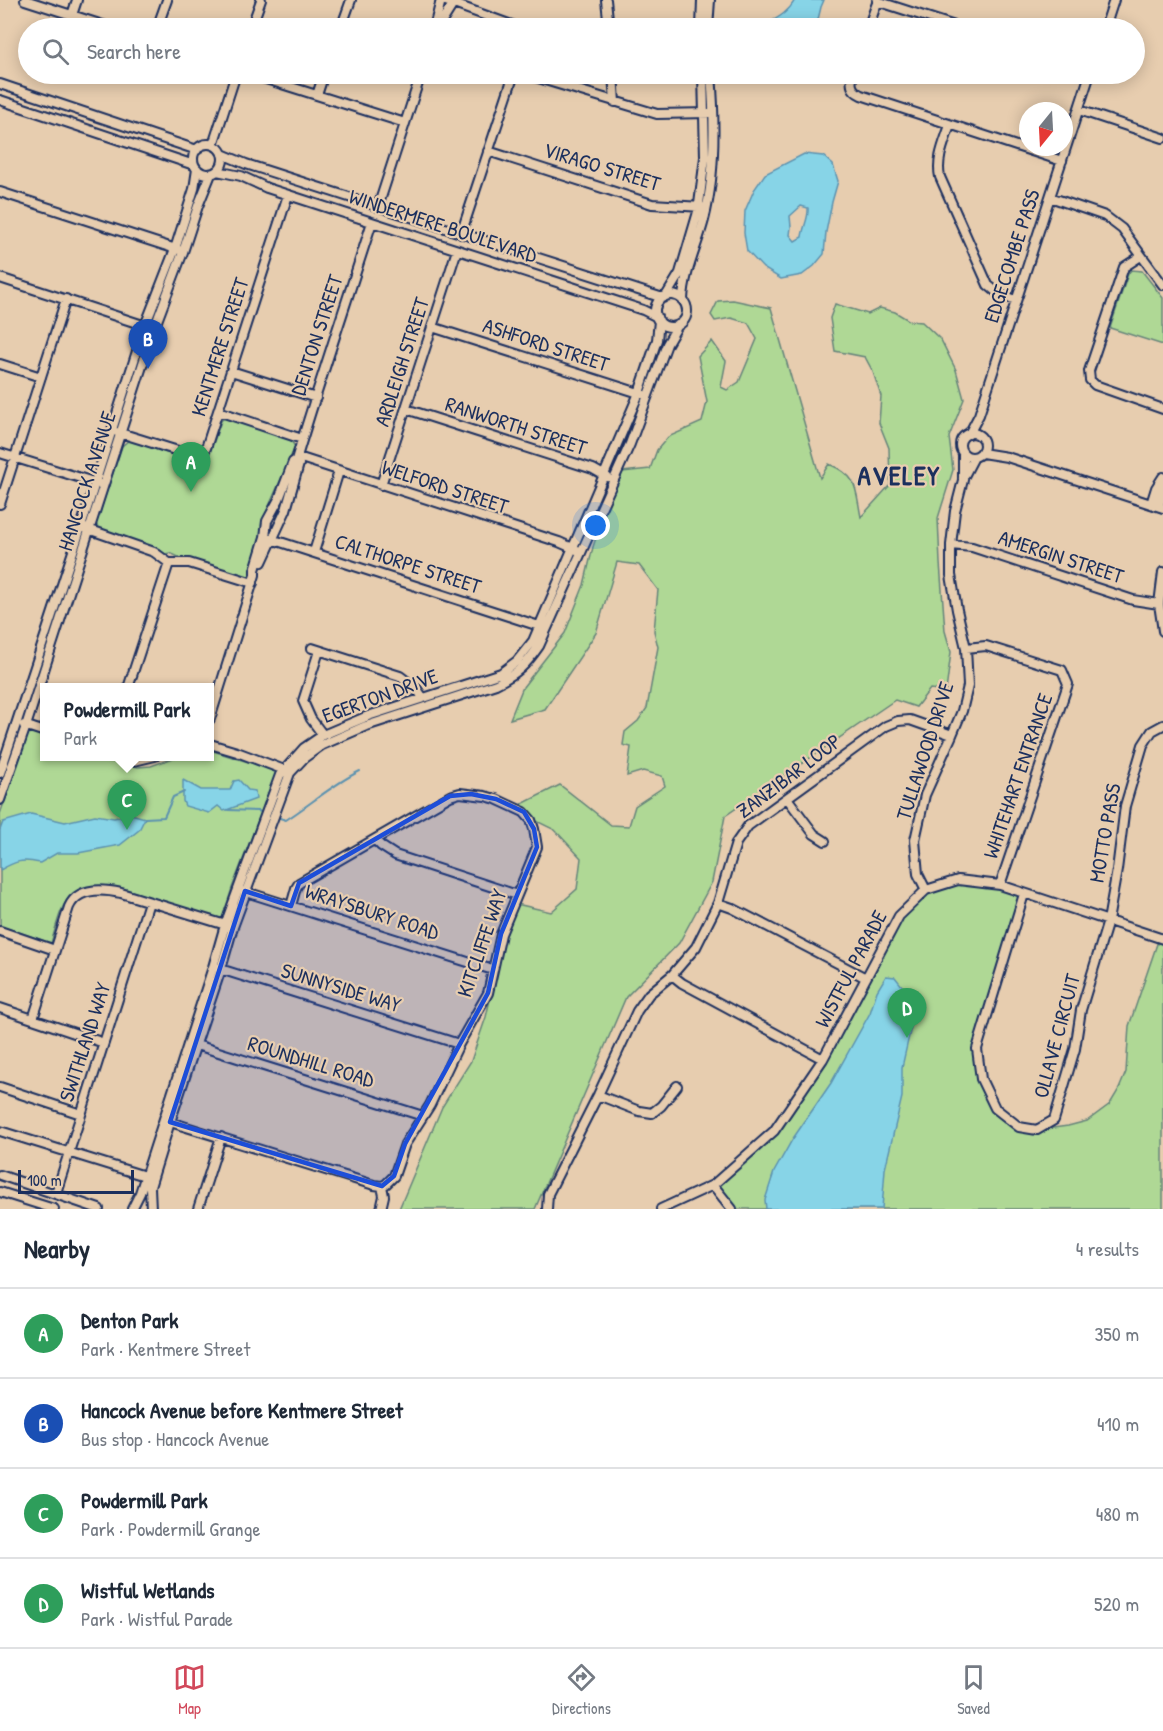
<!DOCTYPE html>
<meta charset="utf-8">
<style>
:root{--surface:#fff;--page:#f6f6f7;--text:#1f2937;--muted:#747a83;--line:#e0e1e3;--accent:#d1495b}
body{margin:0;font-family:"Patrick Hand",sans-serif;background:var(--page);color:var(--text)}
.compass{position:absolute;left:1019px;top:102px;width:54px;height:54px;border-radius:50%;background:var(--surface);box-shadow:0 3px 15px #0003;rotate:198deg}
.scale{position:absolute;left:18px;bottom:15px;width:116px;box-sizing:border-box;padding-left:6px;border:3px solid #1b2f5e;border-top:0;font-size:16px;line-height:21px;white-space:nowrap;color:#1b2f5e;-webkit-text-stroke:4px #e7cdaf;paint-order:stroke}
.you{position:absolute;left:596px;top:526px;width:21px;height:21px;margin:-15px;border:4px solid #fff;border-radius:50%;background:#1a73e8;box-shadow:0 0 0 9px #1a73e833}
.badge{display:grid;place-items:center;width:39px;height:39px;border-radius:50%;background:var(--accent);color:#fff;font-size:20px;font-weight:700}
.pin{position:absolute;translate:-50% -50px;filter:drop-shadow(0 2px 3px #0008)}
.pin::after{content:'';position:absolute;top:32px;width:21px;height:18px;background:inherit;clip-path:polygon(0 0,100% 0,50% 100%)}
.popup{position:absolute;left:40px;top:683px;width:174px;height:78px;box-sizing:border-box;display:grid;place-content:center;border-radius:0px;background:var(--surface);filter:drop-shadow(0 2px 4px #0005);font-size:20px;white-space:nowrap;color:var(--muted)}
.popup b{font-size:22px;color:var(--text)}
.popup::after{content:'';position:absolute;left:50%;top:100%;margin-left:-12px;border:12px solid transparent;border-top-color:var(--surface)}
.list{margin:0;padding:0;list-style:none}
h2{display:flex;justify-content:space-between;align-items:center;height:78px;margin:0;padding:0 24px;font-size:26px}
h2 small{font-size:20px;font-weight:400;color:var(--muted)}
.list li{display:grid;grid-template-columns:39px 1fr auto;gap:18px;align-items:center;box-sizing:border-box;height:90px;padding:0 24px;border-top:2px solid var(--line)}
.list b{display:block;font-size:22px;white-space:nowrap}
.list p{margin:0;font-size:20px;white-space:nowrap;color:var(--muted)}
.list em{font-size:20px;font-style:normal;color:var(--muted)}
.icon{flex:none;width:33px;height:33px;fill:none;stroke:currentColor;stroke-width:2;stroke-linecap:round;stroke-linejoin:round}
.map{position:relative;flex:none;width:1163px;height:1209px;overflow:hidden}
.search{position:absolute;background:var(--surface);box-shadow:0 3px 15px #0003;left:18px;right:18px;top:18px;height:66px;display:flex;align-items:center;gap:15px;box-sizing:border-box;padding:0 21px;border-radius:33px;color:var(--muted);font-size:22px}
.sheet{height:438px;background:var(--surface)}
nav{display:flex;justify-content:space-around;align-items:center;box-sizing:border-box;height:84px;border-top:2px solid var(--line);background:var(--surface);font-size:16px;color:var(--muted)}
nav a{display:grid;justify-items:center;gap:3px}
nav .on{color:var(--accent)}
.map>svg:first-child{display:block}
.green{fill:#afd895;stroke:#65847a;stroke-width:1.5}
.water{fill:#87d4e7;stroke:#5c92b0;stroke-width:1.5;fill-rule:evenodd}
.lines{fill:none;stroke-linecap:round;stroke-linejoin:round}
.stream{stroke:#5c92b0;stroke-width:2}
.minor-casing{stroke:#1b2f5e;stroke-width:12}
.minor{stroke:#e7cdaf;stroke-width:8}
.marked{fill:#1d4ed8;fill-opacity:0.2;stroke:#1d4ed8;stroke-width:4.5;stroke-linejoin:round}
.labels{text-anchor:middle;stroke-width:4.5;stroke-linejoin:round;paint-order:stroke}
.street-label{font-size:21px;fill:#1b2f5e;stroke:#e7cdaf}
.district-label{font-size:27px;font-weight:bold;letter-spacing:1.5px;fill:#1b2f5e;stroke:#e7cdaf}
</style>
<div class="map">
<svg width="1163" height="1209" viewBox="0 0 1163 1209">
<rect width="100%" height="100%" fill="#e7cdaf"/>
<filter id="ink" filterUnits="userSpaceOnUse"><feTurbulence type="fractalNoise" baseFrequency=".0167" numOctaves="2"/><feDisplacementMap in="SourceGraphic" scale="12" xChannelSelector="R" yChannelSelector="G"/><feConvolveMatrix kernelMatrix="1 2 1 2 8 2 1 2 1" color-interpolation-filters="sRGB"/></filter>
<g filter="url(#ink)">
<!-- green -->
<path class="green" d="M1131,270l11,1 21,27v47l-53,-17 18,-54z
M733,300l38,8 49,170 9,-14c30,13 26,24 32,53l29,-32 -1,-37 -10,-25 2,-27 -8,-24 -8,-15 -30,-6 -5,-33 5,-14 33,10 12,-6 15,4 15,9 12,1 19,18 15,30 8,29 -15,38 4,33 -15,48 2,45 5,68 6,21 -5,39 -16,-2 -14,18 -21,-7 -170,116 -13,66 -33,61 -53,54 -91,212h-136l43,-102 29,-46 15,-44 26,-114 39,9 26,-23 4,-31 -26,-28 -43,-21 48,-24 51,40 18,1 6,-20 30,-20 -3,-10 -19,-5 -16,5 4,-29 -8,-2 2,-13 13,-11 9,-13 11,-61 -4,-16 4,-41 -19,-25 -22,-3 -21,71 -51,76 -35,10 13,-32 42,-54 19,-48 9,-38 17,-52 12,-23 28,-3 7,-19 11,-13 34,-15 5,-20 -9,-46 14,-15 14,20 -5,26 6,3 12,-8 18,-43 -9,-16 -17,-5 -16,3 -4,-6 7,-14z
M224,418h7l58,19 6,10 -33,75 -1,13 -11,45 -67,-21 -13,-6 -5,1 -5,-4 -59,-19 -5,-7 26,-78 6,-5h4l58,20 6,1 13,-6 12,-35z
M29,731l15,5 1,20 59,1 34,10 13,-1 25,-9 34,-1v-6l67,21 -45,117 -10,32 -103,-33c-53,-6 -55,12 -68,56l-51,-17v-112z
M958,880l66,14 -48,155 4,30 14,29 26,20 18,2 30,-4 19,-5 23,-17 9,-15 7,-17 3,-46 30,-88 4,1v270h-431l-20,-25 63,-54 48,-70 76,-145 28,-22z"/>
<!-- water -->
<path class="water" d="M795,0h29l-3,7 -5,21h-56c14,-9 26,-12 35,-28z
M804,154l19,2 10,9 5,16 -6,21 -6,30 -2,22 -10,12 -12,9 -21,4 -18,-11 -16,-17 -3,-18 1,-22 9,-21 11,-16zM801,206l7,2c1,10 -5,19 -6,29l-7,4 -5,-6 1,-8 -1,-11z
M183,780l18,10h29l4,-9 5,-1 9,10 7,1 1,8 -32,12 -6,-5 -9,7 -24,-7 -2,-5z
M31,814l34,8 30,-7 19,3 17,-4 14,4 -6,12 -19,15 -42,8h-21l-17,10c-19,-4 -24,-2 -40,7v-40l3,-8z
M886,976l9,1 11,14 8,23 -12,53v30l-17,72 -3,40h-116l-1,-9 9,-28 18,-32 39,-57 39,-70 7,-22z"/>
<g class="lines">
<!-- stream -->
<path class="stream" d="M228,810l30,1 28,9c25,-16 47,-36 74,-49
M145,818l19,-1 9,-20 11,-5"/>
<defs>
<path id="minor" d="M25,0l87,28
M443,0l77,28
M606,0l3,28
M877,1l84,27
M72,15l5,-15
M157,28l10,-28
M251,28l10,-28
M341,28l10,-28
M434,28l7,-28
M438,28l17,-27
M701,28l1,-28
M708,28l2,-28
M868,28l10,-28
M1105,28l9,-28
M250,74l155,49
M525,74l132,40 52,-1
M613,74l2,28
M853,74c-3,10 -2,16 8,21l201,66
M0,84l197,66
M317,95l7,-21
M0,100l194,65
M1079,110l84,28
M950,125c-5,16 -14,34 -10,52l48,108 12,10 16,5
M193 159a15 15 0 1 1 30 0a15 15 0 1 1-30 0Z
M213,145l23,-71
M488,151l164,53 50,3
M222,154l24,10 417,134
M217,171l24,5 26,12 376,122 14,7
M0,192l179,58
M1050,197l55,19 17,13 41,56
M378,207l43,-133
M461,234l53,-160
M1141,256l-17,11 -35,104 1,9 5,5 68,24
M0,278l149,49
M655 311a16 16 0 1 1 32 0a16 16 0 1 1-32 0Z
M666,296l14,-23 18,-61 7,-55 -2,-83
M683,300c1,-28 14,-53 21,-80 12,-47 11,-98 7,-146
M432,327l210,67
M0,364l41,13
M231,371l85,27
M406,409l187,60 14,8
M218,411l84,28
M117,432l74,23h7l8,-7 82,-253
M960 445a12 12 0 1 1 24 0a12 12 0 1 1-24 0Z
M969,434l10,-19 111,-341
M0,453l100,31
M982,453l25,4 156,51
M298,457l261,85 18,8
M963,478l11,-21
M381,485l76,-235
M0,504l66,-205
M1151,504l5,-16 7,-11
M1159,506l3,-13v-12
M85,528l69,24 15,11
M265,537l274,89
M951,545l21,2 161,53 26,4
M314,552l25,-81
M262,562l24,-52 13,-46 -3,-4
M169,563h20l64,20
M1163,572l-4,32 4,27
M312,648l88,28 17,13 6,9
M966,648l20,-2 76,24 6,14 -68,201
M319,651l-16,50 8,18 12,16
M128,688l41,-125
M210,719l45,-144v-5l10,-33 2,-16 12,-22 14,-37 3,-2c24,-80 51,-159 76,-238
M24,725l21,7
M210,744l27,8 50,19
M117,756l17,5 21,-5
M0,773l81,-246 64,-201 30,-77 19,-60 3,-20
M787,798l27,36 11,7
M0,800l26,-74 128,-397 29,-77 15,-46 13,-32
M375,840l6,6 14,9 122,40
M926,890l-8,-16 -3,-34 10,-45 27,-60 10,-24 6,-25 -2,-38 -9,-38 -6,-35v-30l4,-34 8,-31v-27
M243,891l250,79
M1024,894l-47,155 4,30 14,29 24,19 18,3 17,-10 21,-71 6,-39 27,-89 9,-51 8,-64 18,-61 9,-14 11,-6
M718,903l14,5 134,70
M0,931l55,19
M217,968l242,76
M672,975l10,8 141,76
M0,1008l104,35
M33,1019l36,-112c9,-20 34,-18 52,-14l108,33
M193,1044l230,72
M0,1087l81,27
M598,1095l41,16 13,2 9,-7 16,-20
M167,1121l207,64 8,1 4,-2 8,-8 11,-32 25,-39 29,-61 29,-51 13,-59 36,-87 -3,-18 -3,-9 -7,-8 -28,-13 -11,-3 -25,-3 -10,3 -151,87 -3,5 -5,18
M0,1131l145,45
M0,1175l99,34
M713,1185l19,24
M0,1192l54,17
M56,1193l93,-291
M132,1209l8,-16 73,-226 12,-42 55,-150 24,-27 19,-13 45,-19 133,-43 16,-12 16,-20 106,-248 18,-53 2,-19
M151,1209l-1,-22 20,-65 51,-153 12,-42 57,-154 14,-15 18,-13 44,-19 130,-42c22,-11 29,-18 43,-38l91,-202 37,-100 11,-19
M198,1209l23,-72
M381,1209l3,-13 -2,-10
M547,1209l1,-15 50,-99 39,-84 12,-17 23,-19 24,-28 22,-44 18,-60 12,-17 138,-100 12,-5 12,-1 42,15
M661,1209l52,-24 61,-54 49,-72 76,-143 27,-26 32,-10 42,5 163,54"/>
</defs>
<!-- minor casing -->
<use href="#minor" class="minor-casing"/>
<!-- minor -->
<use href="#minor" class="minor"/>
</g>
</g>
<!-- marked area -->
<path class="marked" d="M471,794l25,5 28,13 10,17 3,18 -36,87 -13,59 -83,151 -11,32 -12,10 -212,-64 75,-231 46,15 8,-23 151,-87z"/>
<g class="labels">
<!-- street labels -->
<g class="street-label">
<text transform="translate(602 167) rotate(17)" y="7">VIRAGO STREET</text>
<text transform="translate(443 226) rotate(18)" y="7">WINDERMERE BOULEVARD</text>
<text transform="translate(1012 256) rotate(-72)" y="7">EDGECOMBE PASS</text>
<text transform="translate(317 335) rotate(-72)" y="7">DENTON STREET</text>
<text transform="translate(546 345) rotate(18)" y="7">ASHFORD STREET</text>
<text transform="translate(220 347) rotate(-72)" y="7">KENTMERE STREET</text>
<text transform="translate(402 362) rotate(-72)" y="7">ARDLEIGH STREET</text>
<text transform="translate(516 426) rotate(18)" y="7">RANWORTH STREET</text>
<text transform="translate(87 481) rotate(-72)" y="7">HANCOCK AVENUE</text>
<text transform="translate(445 487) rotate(18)" y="7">WELFORD STREET</text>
<text transform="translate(1061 557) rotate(18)" y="7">AMERGIN STREET</text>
<text transform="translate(408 564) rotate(18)" y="7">CALTHORPE STREET</text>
<text transform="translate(380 696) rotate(-20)" y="7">EGERTON DRIVE</text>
<text transform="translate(925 751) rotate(-72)" y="7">TULLAWOOD DRIVE</text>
<text transform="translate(789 776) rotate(-37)" y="7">ZANZIBAR LOOP</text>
<text transform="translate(1018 776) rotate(-71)" y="7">WHITEHART ENTRANCE</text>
<text transform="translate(1105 833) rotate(-80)" y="7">MOTTO PASS</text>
<text transform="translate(372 912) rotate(18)" y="7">WRAYSBURY ROAD</text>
<text transform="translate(482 943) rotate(-71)" y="7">KITCLIFFE WAY</text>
<text transform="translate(851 969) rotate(-62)" y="7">WISTFUL PARADE</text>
<text transform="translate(341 988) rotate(17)" y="7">SUNNYSIDE WAY</text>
<text transform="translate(1057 1036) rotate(-75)" y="7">OLLAVE CIRCUIT</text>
<text transform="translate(85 1042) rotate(-72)" y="7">SWITHLAND WAY</text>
<text transform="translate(311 1062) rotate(17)" y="7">ROUNDHILL ROAD</text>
</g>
<!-- district labels -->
<g class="district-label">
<text x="899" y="485">AVELEY</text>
</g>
</g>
</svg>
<svg class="compass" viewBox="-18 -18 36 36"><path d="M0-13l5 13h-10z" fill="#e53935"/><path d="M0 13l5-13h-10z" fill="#747a83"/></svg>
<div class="scale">100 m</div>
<div class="you"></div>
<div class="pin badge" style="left:191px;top:492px;background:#2e9e5b">A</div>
<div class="pin badge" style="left:148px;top:369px;background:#1a4fb4">B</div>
<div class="pin badge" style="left:127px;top:830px;background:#2e9e5b">C</div>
<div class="popup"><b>Powdermill Park</b>Park</div>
<div class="pin badge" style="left:907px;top:1038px;background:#2e9e5b">D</div>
<div class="search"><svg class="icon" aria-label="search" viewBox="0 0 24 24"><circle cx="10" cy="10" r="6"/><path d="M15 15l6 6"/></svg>Search here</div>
</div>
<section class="sheet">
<h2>Nearby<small>4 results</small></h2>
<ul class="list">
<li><span class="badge" style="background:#2e9e5b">A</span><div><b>Denton Park</b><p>Park · Kentmere Street</p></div><em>350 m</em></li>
<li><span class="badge" style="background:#1a4fb4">B</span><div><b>Hancock Avenue before Kentmere Street</b><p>Bus stop · Hancock Avenue</p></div><em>410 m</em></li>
<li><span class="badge" style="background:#2e9e5b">C</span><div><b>Powdermill Park</b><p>Park · Powdermill Grange</p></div><em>480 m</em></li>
<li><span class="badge" style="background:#2e9e5b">D</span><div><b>Wistful Wetlands</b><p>Park · Wistful Parade</p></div><em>520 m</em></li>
</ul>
</section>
<nav>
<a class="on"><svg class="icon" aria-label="map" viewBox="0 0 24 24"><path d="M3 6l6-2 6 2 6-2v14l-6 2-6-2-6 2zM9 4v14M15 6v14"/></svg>Map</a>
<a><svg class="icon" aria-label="directions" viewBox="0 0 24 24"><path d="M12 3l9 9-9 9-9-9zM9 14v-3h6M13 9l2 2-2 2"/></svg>Directions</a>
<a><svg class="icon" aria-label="saved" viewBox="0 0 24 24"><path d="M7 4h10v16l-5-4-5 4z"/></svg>Saved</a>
</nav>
